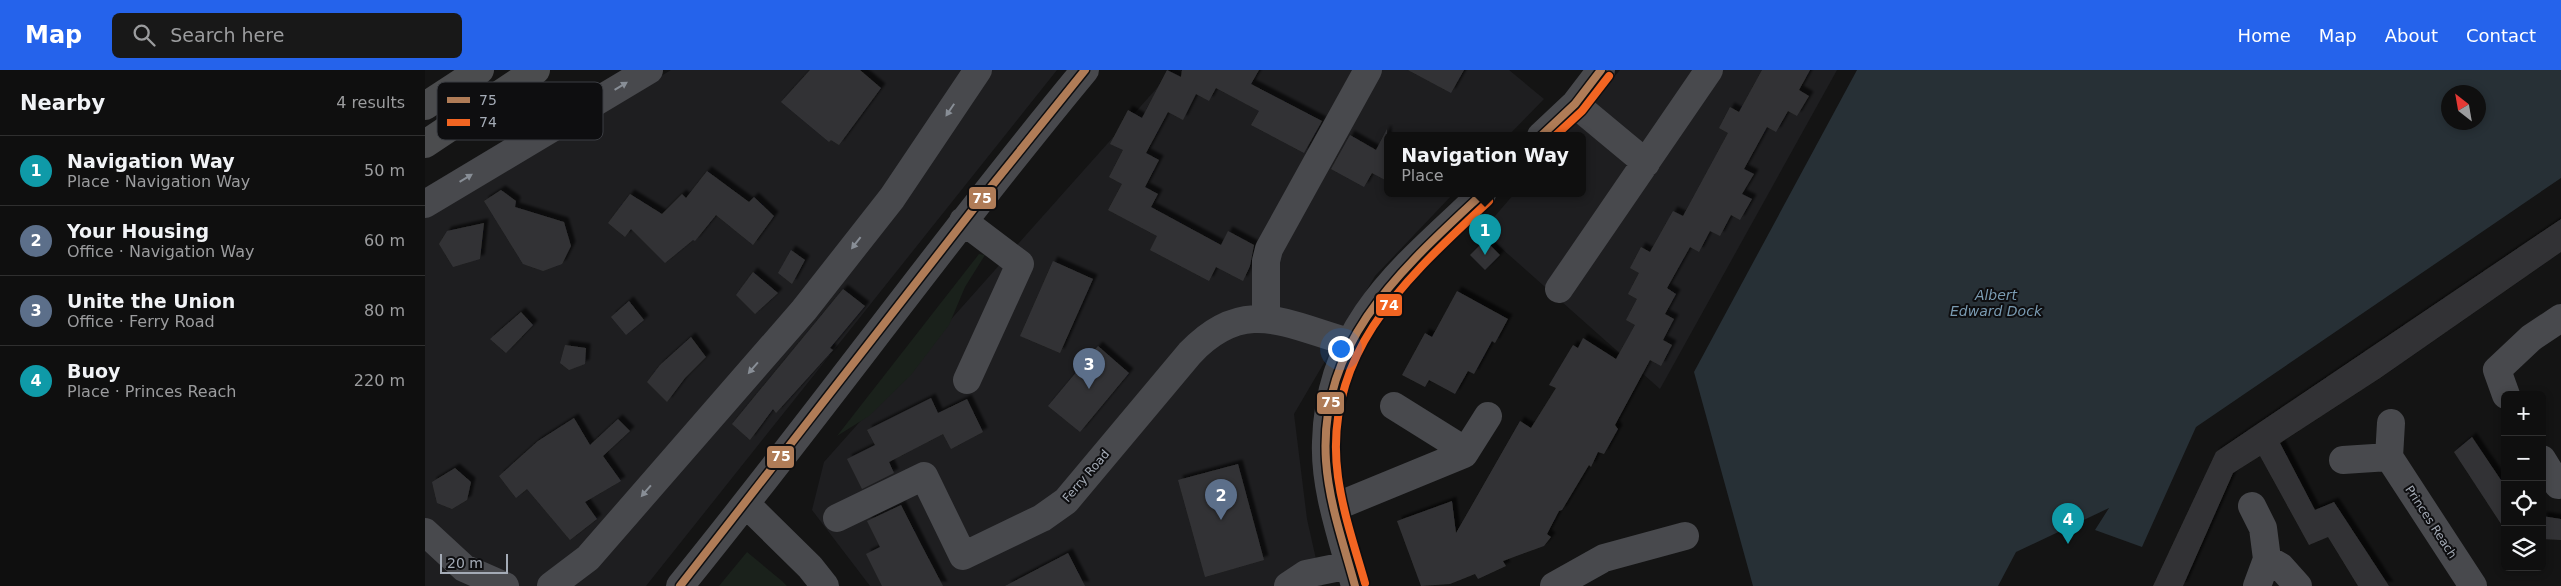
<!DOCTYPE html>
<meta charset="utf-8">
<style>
:root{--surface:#0f0f0f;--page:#181818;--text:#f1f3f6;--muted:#9b9c9e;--line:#2f2f2f;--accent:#2563eb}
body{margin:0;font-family:"DejaVu Sans",sans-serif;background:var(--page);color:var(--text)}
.controls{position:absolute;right:15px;bottom:15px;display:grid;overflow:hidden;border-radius:8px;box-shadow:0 2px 8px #0003}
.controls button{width:45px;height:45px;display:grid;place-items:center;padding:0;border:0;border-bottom:1px solid var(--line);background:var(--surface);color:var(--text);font:25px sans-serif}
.compass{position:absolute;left:2016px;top:15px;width:45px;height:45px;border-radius:50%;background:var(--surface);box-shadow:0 2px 8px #0003;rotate:329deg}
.scale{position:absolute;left:15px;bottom:12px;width:68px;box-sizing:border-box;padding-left:5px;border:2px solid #a4abb6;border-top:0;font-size:14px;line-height:18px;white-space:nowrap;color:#a4abb6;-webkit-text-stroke:4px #0e0e10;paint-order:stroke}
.you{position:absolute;left:915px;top:278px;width:18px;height:18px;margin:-12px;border:4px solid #fff;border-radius:50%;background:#1a73e8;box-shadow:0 0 0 8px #1a73e833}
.badge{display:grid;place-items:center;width:32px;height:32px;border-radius:50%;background:var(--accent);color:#fff;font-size:16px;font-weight:700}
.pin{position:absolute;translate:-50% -41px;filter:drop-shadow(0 1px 2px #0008)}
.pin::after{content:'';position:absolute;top:26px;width:18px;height:15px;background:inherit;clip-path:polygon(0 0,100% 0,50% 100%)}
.popup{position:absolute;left:959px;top:62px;width:202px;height:65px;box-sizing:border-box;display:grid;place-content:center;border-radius:8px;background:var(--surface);filter:drop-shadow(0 1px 4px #0005);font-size:16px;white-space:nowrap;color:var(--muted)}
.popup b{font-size:19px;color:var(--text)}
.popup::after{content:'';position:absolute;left:50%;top:100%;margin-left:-10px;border:10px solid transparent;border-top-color:var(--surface)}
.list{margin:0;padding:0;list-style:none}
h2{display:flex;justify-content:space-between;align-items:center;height:65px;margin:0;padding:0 20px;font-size:21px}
h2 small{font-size:16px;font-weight:400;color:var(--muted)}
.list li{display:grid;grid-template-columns:32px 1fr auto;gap:15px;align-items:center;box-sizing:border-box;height:70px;padding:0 20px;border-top:1px solid var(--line)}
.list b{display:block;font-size:19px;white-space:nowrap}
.list p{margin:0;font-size:16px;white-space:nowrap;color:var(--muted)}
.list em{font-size:16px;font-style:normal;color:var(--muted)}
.icon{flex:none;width:28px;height:28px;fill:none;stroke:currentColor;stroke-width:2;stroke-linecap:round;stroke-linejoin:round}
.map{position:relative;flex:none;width:2136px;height:516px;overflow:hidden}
header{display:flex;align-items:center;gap:30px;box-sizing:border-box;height:70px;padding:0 25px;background:var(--accent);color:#fff}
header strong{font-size:24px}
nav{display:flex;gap:28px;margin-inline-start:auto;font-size:18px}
.search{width:350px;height:45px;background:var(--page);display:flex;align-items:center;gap:12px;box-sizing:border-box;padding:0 18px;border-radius:8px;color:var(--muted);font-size:19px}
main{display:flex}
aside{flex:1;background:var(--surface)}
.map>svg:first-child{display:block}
.built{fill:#1e1e20}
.green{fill:#1a211b}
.water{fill:#273036;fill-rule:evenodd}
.building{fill:#333335;filter:url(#shadow)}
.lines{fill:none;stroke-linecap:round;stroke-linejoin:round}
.minor{stroke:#48494d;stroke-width:28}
.highway{stroke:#4b4c4e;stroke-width:28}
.bus-1-casing{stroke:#0e0e10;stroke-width:11}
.bus-2-casing{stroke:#0e0e10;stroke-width:11}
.bus-1{stroke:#b07c57;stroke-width:8}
.bus-2{stroke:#f26522;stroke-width:8}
.oneway{fill:#888e96}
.labels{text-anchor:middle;stroke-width:4;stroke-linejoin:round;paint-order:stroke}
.street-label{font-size:12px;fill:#a4abb6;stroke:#0e0e10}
.water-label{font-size:14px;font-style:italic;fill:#7a9bb2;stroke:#0e0e10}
.key{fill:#0e0e10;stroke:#3b3d42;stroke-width:1}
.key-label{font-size:14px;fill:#a4abb6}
.line-badge{stroke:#0e0e10;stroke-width:2}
.badge-label{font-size:14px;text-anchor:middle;font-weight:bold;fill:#fff}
</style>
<header>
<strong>Map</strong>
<div class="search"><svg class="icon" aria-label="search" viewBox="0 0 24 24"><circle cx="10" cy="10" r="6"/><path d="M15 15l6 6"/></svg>Search here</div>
<nav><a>Home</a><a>Map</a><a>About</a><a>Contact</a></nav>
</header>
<main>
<aside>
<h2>Nearby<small>4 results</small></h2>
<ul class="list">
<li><span class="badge" style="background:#0f9aa8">1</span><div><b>Navigation Way</b><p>Place · Navigation Way</p></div><em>50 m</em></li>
<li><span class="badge" style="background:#5c6f8a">2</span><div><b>Your Housing</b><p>Office · Navigation Way</p></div><em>60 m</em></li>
<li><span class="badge" style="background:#5c6f8a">3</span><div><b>Unite the Union</b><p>Office · Ferry Road</p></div><em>80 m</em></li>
<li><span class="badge" style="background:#0f9aa8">4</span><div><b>Buoy</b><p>Place · Princes Reach</p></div><em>220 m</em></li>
</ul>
</aside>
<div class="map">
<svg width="2136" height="516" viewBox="0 0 2136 516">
<defs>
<filter id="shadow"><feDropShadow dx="4.5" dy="-4.5" stdDeviation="1" flood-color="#0009"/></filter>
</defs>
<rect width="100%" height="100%" fill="#141414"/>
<!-- built -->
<path class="built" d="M246,0h386l-411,516h-221v-369z
M748,0h336l35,29 -36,37h-121v58h66l-78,82 -81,138 13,105 15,67h-452l-58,-76 12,-48z
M1195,0h217l-177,319 -178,-158 32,-37h69v-58h-20z"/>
<!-- green -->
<path class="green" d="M554,184l6,1 -20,32 -16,38 -38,50 -42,41 -32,20z
M322,482l35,29 5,5h-68z"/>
<!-- water -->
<path class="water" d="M1432,0h704v108l-365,249 -54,120 -47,-17 14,-22 -93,44 -18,34h-245l-59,-214zM2024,22h30v30h-30z"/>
<!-- building -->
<path class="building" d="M385,0h50l21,18 -42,57 -8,-5 -2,2 -48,-40z
M742,0l14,7 1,-7h77l-8,14 71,37 -18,32 -53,-28 8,-14 -43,-23 -7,13 -13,-7 -13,26 -15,-8 -22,41 13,7 -14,27 13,7 -7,13 70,38 7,-14 26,14 -4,21 -7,15 -27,-14 -7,14 -59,-31 7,-14 -49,-26 14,-26 -13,-7 14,-27 -13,-6 18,-34 14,8z
M983,0h56l-13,23z
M1337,0h48l-11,20 10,6 -12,20 -9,-5 -12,21 -9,-5 -23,42 10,5 -12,20 10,5 -12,21 -9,-5 -11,21 -10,-5 -11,21 -9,-5 -23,41 9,6 -11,20 9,5 -11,21 9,5 -11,21 -11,-6 -35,65 3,4 -14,25 -6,-2 -7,15 -2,-2 -27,45 -3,1 -12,23 4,3 -7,9 -41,15 3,5 -28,13 -3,-5 -25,10 -29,2 -24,-65 55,-20 4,32 64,-112 11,7 25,-40 -7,-3 24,-40 5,3 5,-10 33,21 19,-34 -9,-5 11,-21 -9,-5 11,-21 -9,-5 11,-21 9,5 23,-41 10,5 45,-83 -9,-5 11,-21 9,5z
M962,59v52l-15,-8 -8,14 -33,-18 19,-34 26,15z
M282,101l42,31 5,-5 20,19 -21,29 -37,-30 -21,26 -2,-1 -28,23 -34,-34 -6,8 -17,-14 22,-29 32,20 20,-20 4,4z
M76,120l15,11 -1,6 49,15 7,24 -9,18 -19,7 -20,-7 -39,-63z
M2136,149v33l-181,126 -100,65 35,67 19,-8 55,84h-31l-30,-49 -19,8 -49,-89 -27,17 -50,113h-30l63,-134z
M59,153l-4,36 -27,8 -14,-23 8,-13z
M1060,170l15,15 -15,15 -15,-15z
M366,180l14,10 -13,24 -14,-11z
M628,191l40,18 -33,74 -40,-17z
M328,202l25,21 -23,21 -19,-19z
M418,219l22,17 -35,42 3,2 -57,63 -3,-4 -23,31 -18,-16z
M1032,221l51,28 -13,24 -3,-2 -18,33 -6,-3 -13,23 -26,-14 -4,7 -23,-12 23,-42 7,4z
M204,231l15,19 -18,15 -15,-18z
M96,242l12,13 -27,28 -16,-14z
M266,267l15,20 -21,21 -18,24 -20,-20 13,-17z
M140,275l21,3 -1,16 -16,6 -9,-7z
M673,276l31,27 -49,59 -32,-26z
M506,328l7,15 29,-14 16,33 -32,17 -8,-15 -54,28 5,11 -32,16 -15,-30 28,-14 -8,-15z
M149,348l16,27 28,-26 12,12 -27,25 18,25 -36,21 12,17 -27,21 -43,-51 -11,9 -17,-22 39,-35z
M2047,367l33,49v44l-51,-78z
M813,394l26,96 -59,17 -27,-97z
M30,398l16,14 -4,18 -15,9 -15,-6 -5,-21z
M476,435l22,43 20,38h-61l-16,-32 14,-7 -13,-26z
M2117,446l19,3v21l-19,-1z
M643,483l17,33h-80z"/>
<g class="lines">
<!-- minor -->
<path class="minor" d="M1150,34l71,59
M1116,66l34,-32 26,-34
M0,134l224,-134
M538,151l57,43 -53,116
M1134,219l150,-219
M841,248v-57l3,-12 99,-179
M2081,325l-9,-25 34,-32 30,-20
M969,336l64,40 6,8
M1966,353l-2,34 84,129
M2117,389l16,26
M1918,390l46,-3
M321,434l64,63 15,19
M1827,436l11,22 4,31 14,8 17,19
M910,437l129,-53 24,-38
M412,448l87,-42 39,80 79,-38 24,-17 124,-148c54,-57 95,-29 159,-11
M0,462l39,36 41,18
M126,516l37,-28 216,-248 88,-112 86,-128
M255,516c138,-170 265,-347 405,-516
M863,516l18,-12 44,-9
M930,516c-12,-46 -31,-97 -29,-144 3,-118 78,-174 156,-248
M1129,516l50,-28 81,-22
M1832,516l10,-27"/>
<!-- highway -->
<path class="highway" d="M0,36l55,-36
M0,74l111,-74"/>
<defs>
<path id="bus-1" d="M1116,66l34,-32 26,-34
M255,516l302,-388 103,-128
M930,516c-11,-41 -26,-82 -29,-125 -8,-120 77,-193 156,-267"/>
<path id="bus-2" d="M1130,66l27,-25 27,-35
M940,513c-10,-35 -22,-70 -27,-106 -17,-124 69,-199 151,-276"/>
</defs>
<!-- bus-1 casing -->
<use href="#bus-1" class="bus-1-casing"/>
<!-- bus-2 casing -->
<use href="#bus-2" class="bus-2-casing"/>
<!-- bus-1 -->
<use href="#bus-1" class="bus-1"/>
<!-- bus-2 -->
<use href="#bus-2" class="bus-2"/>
</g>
<!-- one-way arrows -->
<defs><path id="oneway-solid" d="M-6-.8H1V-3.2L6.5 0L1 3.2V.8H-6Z" transform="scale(1.25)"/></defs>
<g class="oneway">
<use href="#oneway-solid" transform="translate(196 16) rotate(-31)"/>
<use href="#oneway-solid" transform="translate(525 40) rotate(124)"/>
<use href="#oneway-solid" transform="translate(41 108) rotate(-31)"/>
<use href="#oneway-solid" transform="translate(431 173) rotate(128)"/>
<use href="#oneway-solid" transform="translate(328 298) rotate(131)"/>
<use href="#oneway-solid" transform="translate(221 421) rotate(131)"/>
</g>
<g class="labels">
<!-- street labels -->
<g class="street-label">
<text transform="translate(661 406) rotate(-49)" y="4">Ferry Road</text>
<text transform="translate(2006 452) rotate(57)" y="4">Princes Reach</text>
</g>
<!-- water labels -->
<g class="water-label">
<text x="1571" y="230">Albert<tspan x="1571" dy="16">Edward Dock</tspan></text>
</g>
</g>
<!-- legend -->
<rect x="12" y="12" width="166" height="58" rx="8" class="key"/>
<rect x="22" y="27" width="23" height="6" fill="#b07c57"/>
<rect x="22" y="49" width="23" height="7" fill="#f26522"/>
<g class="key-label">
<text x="54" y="35">75</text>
<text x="54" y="57">74</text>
</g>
<g class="line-badge">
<rect x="543" y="116" width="29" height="24" rx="5" fill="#b07c57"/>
<rect x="950" y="223" width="28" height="24" rx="5" fill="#f26522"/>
<rect x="891" y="321" width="29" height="24" rx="5" fill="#b07c57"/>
<rect x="341" y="375" width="29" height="24" rx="5" fill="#b07c57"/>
</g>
<g class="badge-label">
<text x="557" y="133">75</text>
<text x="964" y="240">74</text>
<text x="906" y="337">75</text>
<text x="356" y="391">75</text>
</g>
</svg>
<div class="controls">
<button>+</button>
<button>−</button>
<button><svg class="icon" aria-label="locate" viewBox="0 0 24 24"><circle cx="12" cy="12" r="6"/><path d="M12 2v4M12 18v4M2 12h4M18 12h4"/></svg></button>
<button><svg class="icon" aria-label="layers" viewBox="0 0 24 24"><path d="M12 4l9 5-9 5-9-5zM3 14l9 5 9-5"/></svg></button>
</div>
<svg class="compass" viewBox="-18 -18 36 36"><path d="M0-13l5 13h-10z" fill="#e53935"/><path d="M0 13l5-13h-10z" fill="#9b9c9e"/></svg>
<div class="scale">20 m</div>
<div class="you"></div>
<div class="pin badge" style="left:1060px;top:185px;background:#0f9aa8">1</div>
<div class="popup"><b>Navigation Way</b>Place</div>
<div class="pin badge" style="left:796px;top:450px;background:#5c6f8a">2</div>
<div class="pin badge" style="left:664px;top:319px;background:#5c6f8a">3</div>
<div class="pin badge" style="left:1643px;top:474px;background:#0f9aa8">4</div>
</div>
</main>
